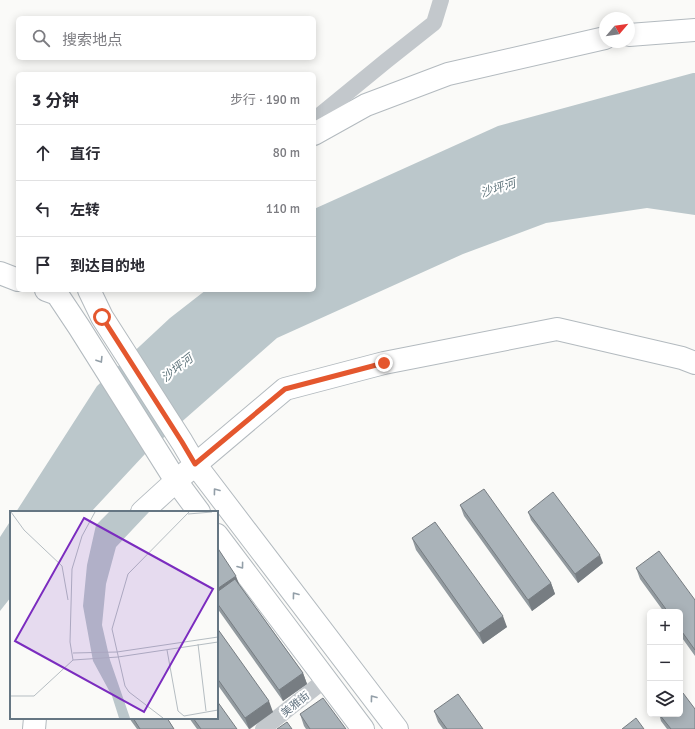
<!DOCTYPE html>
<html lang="zh">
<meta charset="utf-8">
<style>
:root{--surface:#fff;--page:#f2f2f3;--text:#2b2b33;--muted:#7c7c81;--line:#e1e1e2}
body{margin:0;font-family:Signika,"Noto Sans SC",sans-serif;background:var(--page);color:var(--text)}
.controls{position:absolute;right:12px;bottom:12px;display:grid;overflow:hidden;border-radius:6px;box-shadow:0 2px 10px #0003}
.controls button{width:36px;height:36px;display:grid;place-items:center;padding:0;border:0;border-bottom:1px solid var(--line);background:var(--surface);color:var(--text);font:20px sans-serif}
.compass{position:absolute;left:599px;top:12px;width:36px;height:36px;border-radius:50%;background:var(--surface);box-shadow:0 2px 10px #0003;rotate:61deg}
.stop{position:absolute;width:12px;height:12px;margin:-9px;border:3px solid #e4572e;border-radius:50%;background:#fff}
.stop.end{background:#e4572e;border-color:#fff;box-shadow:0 1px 4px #0008}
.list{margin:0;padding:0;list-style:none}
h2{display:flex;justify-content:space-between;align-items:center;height:52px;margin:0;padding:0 16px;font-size:17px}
h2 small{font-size:13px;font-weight:400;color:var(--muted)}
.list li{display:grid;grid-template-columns:26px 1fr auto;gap:12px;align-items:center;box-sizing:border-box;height:56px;padding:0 16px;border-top:1px solid var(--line)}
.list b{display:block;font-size:15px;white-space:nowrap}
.list em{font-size:13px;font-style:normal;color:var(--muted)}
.icon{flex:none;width:22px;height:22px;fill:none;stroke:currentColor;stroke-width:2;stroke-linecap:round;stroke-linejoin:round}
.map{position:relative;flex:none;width:695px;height:729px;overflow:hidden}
.search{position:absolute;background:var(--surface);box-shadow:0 2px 10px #0003;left:16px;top:16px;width:300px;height:44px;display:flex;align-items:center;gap:10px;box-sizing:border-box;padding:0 14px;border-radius:6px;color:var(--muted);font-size:15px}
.panel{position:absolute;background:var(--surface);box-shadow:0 2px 10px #0003;left:16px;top:72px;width:300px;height:220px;border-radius:6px}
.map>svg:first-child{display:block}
.water{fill:#bbc7cb}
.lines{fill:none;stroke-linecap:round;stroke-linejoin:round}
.secondary-casing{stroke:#b3babf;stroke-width:24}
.street{stroke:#c3c8cc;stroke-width:16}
.secondary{stroke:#fff;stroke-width:22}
.wall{fill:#929a9f}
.shaded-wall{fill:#777d82}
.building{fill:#aab3b9;stroke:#777d82}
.oneway{stroke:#939fa8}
.route{stroke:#e4572e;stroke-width:5}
.labels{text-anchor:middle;stroke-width:4;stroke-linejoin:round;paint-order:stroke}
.street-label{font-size:11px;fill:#657683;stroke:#fff}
.water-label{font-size:12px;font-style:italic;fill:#60757c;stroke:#fff}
.inset-road{fill:none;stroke:#b5bdc2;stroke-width:1}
.view{fill:#7b2cbf;fill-opacity:0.15;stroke:#7b2cbf;stroke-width:2}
.inset-edge{fill:none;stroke:#657683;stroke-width:2}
</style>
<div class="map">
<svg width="695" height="729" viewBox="0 0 695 729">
<rect width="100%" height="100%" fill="#fafaf8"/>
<!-- water -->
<path class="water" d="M693,73h2v142l-48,-7 -101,15 -83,31 -186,84 -132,116 -54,58h-75l81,-126 73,-68 36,-28h108v-81l184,-83z
M11,520v77l-11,14v-74z"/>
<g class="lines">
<defs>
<path id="secondary" d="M629,35l66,-5
M314,134l52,-29 82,-31 157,-36
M0,273l18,7
M46,290l11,4 22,33 97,154 23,31
M89,290l13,27 80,125 13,22 202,265
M142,512l34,-31 109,-92 99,-26 173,-34 125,29 13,5
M217,535l146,194
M34,729l1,-11"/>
</defs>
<!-- secondary casing -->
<use href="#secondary" class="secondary-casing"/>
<!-- street -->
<path class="street" d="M314,120l72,-59 48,-38 7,-23
M263,729l63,-50"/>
<!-- secondary -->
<use href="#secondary" class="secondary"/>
</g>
<!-- wall -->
<path class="wall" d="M460,505l91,78 4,11 -23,17 -68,-95z
M528,512l75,51 -25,20 -47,-63z
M412,538l95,89 -24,17 -67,-94z
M217,547l22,37 64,89 4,11 -24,17 -66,-93z
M636,568l59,32v56l-15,-21v-23h-16l-24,-33z
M217,628l56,84 -23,17h-1l-32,-45z
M434,711l49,18h-40l-5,-7z
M300,714l46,15h-40l-2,-3z
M659,714h21l15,15h-28l-6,-8z
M129,718h38l7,11h-37z
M189,718h28l20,11h-40z"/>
<!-- shaded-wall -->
<path class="shaded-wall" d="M600,555l3,8 -25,20 -3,-9z
M236,576l3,8 -22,16v-11z
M551,583l4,11 -23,17 -4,-11z
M503,616l4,11 -24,17 -4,-11z
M303,673l4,11 -24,17 -4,-11z
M269,701l4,11 -24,17 -4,-11z"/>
<!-- building -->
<path class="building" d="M484,489l67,94 -23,17 -68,-95z
M553,492l47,63 -25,19 -47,-62z
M435,522l68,94 -24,17 -67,-95z
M217,547l19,29 -19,13z
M659,551l36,49v50l-15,-21v-17h-12l-32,-44z
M235,579l68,94 -24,17 -62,-87v-11z
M217,628l52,73 -24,17 -28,-40z
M683,693l12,16v20h-24l-12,-15h21v-18z
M458,694l25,35h-36l-13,-18z
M323,698l23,31h-36l-10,-15z
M217,701l20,28h-36l-8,-11h24z
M133,718h34l7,11h-34z
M636,718l8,11h-22z
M287,722l5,7h-15z"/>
<!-- one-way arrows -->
<defs><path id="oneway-chevron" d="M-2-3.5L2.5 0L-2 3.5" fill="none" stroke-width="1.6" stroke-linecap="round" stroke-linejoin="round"/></defs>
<g class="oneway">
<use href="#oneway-chevron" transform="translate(100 360) rotate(58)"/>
<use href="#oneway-chevron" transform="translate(216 491) rotate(-127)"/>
<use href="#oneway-chevron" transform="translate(241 566) rotate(53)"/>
<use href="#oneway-chevron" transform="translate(295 595) rotate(-127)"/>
<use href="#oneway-chevron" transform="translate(373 698) rotate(-127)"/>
</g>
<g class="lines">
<!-- route -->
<path class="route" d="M102,317l80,125 13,22 90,-75 99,-26"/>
</g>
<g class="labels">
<!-- street labels -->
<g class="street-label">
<text transform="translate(295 704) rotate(-39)" y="4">美雅街</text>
</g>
<!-- water labels -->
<g class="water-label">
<text transform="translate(498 188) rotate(-18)" y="4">沙坪河</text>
<text transform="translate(177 368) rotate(-38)" y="4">沙坪河</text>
</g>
</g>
<!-- overview -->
<g transform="translate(10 511)">
<rect width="208" height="208" fill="#fafaf8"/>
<path d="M99,1h40l-33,35 -10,37 -4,41 8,35 20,58h-11l-7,-22 -19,-35 -10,-55 4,-41 9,-40z" fill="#bbc7cb"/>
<path class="inset-road" d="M1,1l13,18 38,36 6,34M178,3l24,-2M188,133l8,67M157,139l11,61 6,5 34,-6M63,142l44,-1 101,-15M63,149l-3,-18 2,-73 10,-33 13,-24M0,185h24l39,-36 45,-3 100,-15M153,207l-34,-26 -4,-6 -13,-57 16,-55 61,-62"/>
<path class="view" d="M74,7l129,71 -69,123 -129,-71z"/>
<rect width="208" height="208" class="inset-edge"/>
</g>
</svg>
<div class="controls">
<button>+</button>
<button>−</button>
<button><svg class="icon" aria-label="layers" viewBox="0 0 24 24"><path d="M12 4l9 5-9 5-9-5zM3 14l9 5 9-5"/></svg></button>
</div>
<svg class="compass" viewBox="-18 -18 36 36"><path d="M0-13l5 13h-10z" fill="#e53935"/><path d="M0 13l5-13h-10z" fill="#7c7c81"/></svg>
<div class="stop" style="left:102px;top:317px"></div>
<div class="stop end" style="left:384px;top:363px"></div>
<div class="search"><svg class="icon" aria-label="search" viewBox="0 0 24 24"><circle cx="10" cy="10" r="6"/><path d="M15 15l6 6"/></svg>搜索地点</div>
<section class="panel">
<h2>3 分钟<small>步行 · 190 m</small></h2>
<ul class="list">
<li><svg class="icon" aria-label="ahead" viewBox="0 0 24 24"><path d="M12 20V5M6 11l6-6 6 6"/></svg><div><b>直行</b></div><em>80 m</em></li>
<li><svg class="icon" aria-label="left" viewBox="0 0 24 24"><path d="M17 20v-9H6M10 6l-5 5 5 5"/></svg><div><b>左转</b></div><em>110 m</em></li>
<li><svg class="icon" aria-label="arrive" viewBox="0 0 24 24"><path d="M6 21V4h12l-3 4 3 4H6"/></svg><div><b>到达目的地</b></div></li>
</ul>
</section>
</div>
